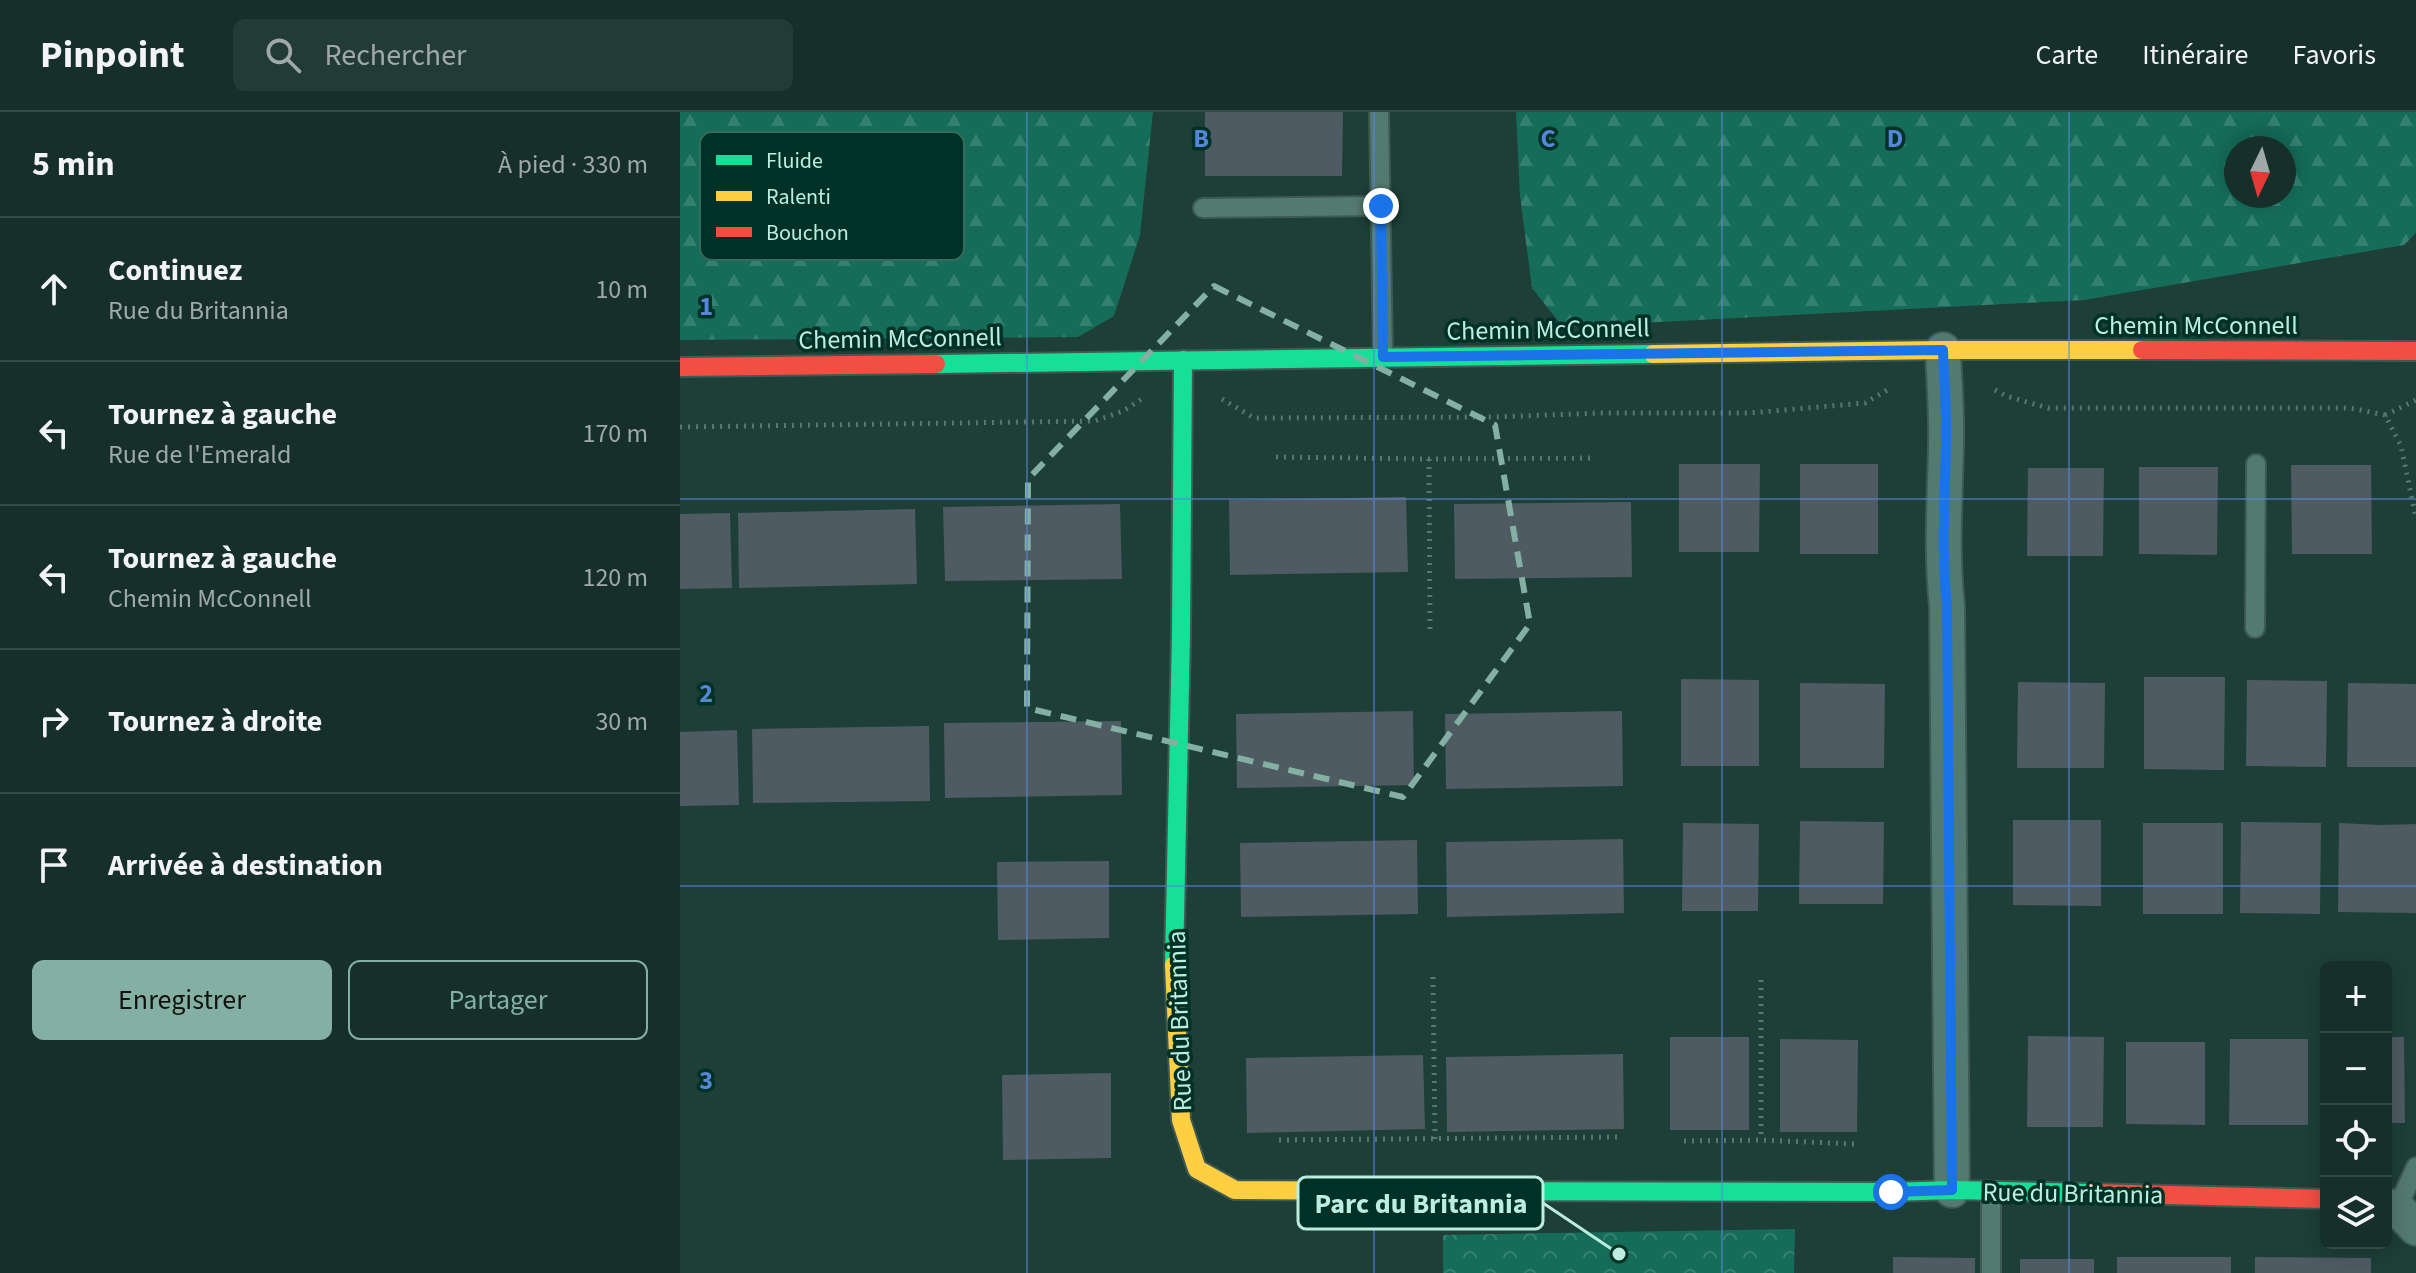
<!DOCTYPE html>
<html lang="fr">
<meta charset="utf-8">
<style>
:root{--surface:#162f29;--page:#233b35;--text:#f1f3f6;--muted:#9ea9a8;--line:#354a46;--accent:#84b0a4}
body{margin:0;font-family:"Source Sans 3",sans-serif;background:var(--page);color:var(--text)}
.controls{position:absolute;right:24px;bottom:24px;display:grid;overflow:hidden;border-radius:12px;box-shadow:0 4px 20px #0003}
.controls button{width:72px;height:72px;display:grid;place-items:center;padding:0;border:0;border-bottom:2px solid var(--line);background:var(--surface);color:var(--text);font:40px sans-serif}
.compass{position:absolute;left:1544px;top:24px;width:72px;height:72px;border-radius:50%;background:var(--surface);box-shadow:0 4px 20px #0003;rotate:185deg}
.stop{position:absolute;width:24px;height:24px;margin:-18px;border:6px solid #1a73e8;border-radius:50%;background:#fff}
.stop.end{background:#1a73e8;border-color:#fff;box-shadow:0 2px 8px #0008}
.list{margin:0;padding:0;list-style:none}
h2{display:flex;justify-content:space-between;align-items:center;height:104px;margin:0;padding:0 32px;font-size:34px}
h2 small{font-size:26px;font-weight:400;color:var(--muted)}
.list li{display:grid;grid-template-columns:52px 1fr auto;gap:24px;align-items:center;box-sizing:border-box;height:144px;padding:0 32px;border-top:2px solid var(--line)}
.list b{display:block;font-size:30px;white-space:nowrap}
.list p{margin:0;font-size:26px;white-space:nowrap;color:var(--muted)}
.list em{font-size:26px;font-style:normal;color:var(--muted)}
.actions{display:flex;gap:16px;padding:24px 32px}
.actions a{flex:1;padding:18px 0;border:2px solid var(--accent);border-radius:12px;text-align:center;font-size:28px;color:var(--accent)}
.actions .main{background:var(--accent);color:#111}
.icon{flex:none;width:44px;height:44px;fill:none;stroke:currentColor;stroke-width:2;stroke-linecap:round;stroke-linejoin:round}
.map{position:relative;flex:none;width:1736px;height:1161px;overflow:hidden}
header{display:flex;align-items:center;gap:48px;box-sizing:border-box;height:112px;padding:0 40px;background:var(--surface);border-bottom:2px solid var(--line)}
header strong{font-size:38px}
nav{display:flex;gap:44px;margin-inline-start:auto;font-size:28px}
.search{width:560px;height:72px;background:var(--page);display:flex;align-items:center;gap:20px;box-sizing:border-box;padding:0 28px;border-radius:12px;color:var(--muted);font-size:30px}
main{display:flex}
aside{flex:1;background:var(--surface)}
.map>svg:first-child{display:block}
.forest{fill:url(#forest-firs);fill-rule:evenodd}
.park{fill:url(#park-crowns)}
.building{fill:#4e5b62}
.lines{fill:none;stroke-linecap:round;stroke-linejoin:round}
.lane-casing{stroke:#3e5a52;stroke-width:22}
.street-casing{stroke:#3e5a52;stroke-width:38}
.fast-casing{stroke:#3e5a52;stroke-width:22}
.slow-casing{stroke:#3e5a52;stroke-width:22}
.jam-casing{stroke:#3e5a52;stroke-width:22}
.path{stroke:#587770;stroke-width:5;stroke-dasharray:2 6;stroke-linecap:butt}
.lane{stroke:#537a70;stroke-width:18}
.street{stroke:#537a70;stroke-width:34}
.fast{stroke:#16e098;stroke-width:18}
.slow{stroke:#ffcf43;stroke-width:18}
.jam{stroke:#f24e42;stroke-width:18}
.route{stroke:#1a73e8;stroke-width:10}
.marked{fill:none;stroke:#84b0a4;stroke-width:6;stroke-dasharray:16 10;stroke-linejoin:round}
.grid{fill:none;stroke:#5586da;stroke-width:2;stroke-opacity:0.55}
.labels{text-anchor:middle;stroke-width:7;stroke-linejoin:round;paint-order:stroke}
.street-label{font-size:26px;fill:#bcedde;stroke:#003126}
.key{fill:#003126;stroke:#38695d;stroke-width:2}
.key-label{font-size:22px;fill:#bcedde}
.grid-label{font-size:26px;text-anchor:middle;font-weight:bold;fill:#5586da;stroke:#003126;stroke-width:7;stroke-linejoin:round;paint-order:stroke}
.leader{fill:none;stroke:#bcedde;stroke-width:3}
.callout-dot{fill:#bcedde;stroke:#003126;stroke-width:3}
.callout{fill:#003126;stroke:#bcedde;stroke-width:3}
.callout-label{font-size:28px;text-anchor:middle;font-weight:bold;fill:#bcedde}
</style>
<header>
<strong>Pinpoint</strong>
<div class="search"><svg class="icon" aria-label="search" viewBox="0 0 24 24"><circle cx="10" cy="10" r="6"/><path d="M15 15l6 6"/></svg>Rechercher</div>
<nav><a>Carte</a><a>Itinéraire</a><a>Favoris</a></nav>
</header>
<main>
<aside>
<h2>5 min<small>À pied · 330 m</small></h2>
<ul class="list">
<li><svg class="icon" aria-label="ahead" viewBox="0 0 24 24"><path d="M12 20V5M6 11l6-6 6 6"/></svg><div><b>Continuez</b><p>Rue du Britannia</p></div><em>10 m</em></li>
<li><svg class="icon" aria-label="left" viewBox="0 0 24 24"><path d="M17 20v-9H6M10 6l-5 5 5 5"/></svg><div><b>Tournez à gauche</b><p>Rue de l'Emerald</p></div><em>170 m</em></li>
<li><svg class="icon" aria-label="left" viewBox="0 0 24 24"><path d="M17 20v-9H6M10 6l-5 5 5 5"/></svg><div><b>Tournez à gauche</b><p>Chemin McConnell</p></div><em>120 m</em></li>
<li><svg class="icon" aria-label="right" viewBox="0 0 24 24"><path d="M7 20v-9h11M14 6l5 5-5 5"/></svg><div><b>Tournez à droite</b></div><em>30 m</em></li>
<li><svg class="icon" aria-label="arrive" viewBox="0 0 24 24"><path d="M6 21V4h12l-3 4 3 4H6"/></svg><div><b>Arrivée à destination</b></div></li>
</ul>
<div class="actions"><a class="main">Enregistrer</a><a>Partager</a></div>
</aside>
<div class="map">
<svg width="1736" height="1161" viewBox="0 0 1736 1161">
<defs>
<pattern id="forest-firs" width="22" height="20" patternUnits="userSpaceOnUse" patternTransform="scale(2)"><rect width="22" height="20" fill="#156c59"/><path d="M5 1l3.5 6h-7zM16 11l3.5 6h-7z" fill="#358170"/></pattern>
<pattern id="park-crowns" width="20" height="18" patternUnits="userSpaceOnUse" patternTransform="scale(2)"><rect width="20" height="18" fill="#156c59"/><path d="M2 6a3 3 0 1 1 6 0M12 15a3 3 0 1 1 6 0" fill="none" stroke="#358170"/></pattern>
</defs>
<rect width="100%" height="100%" fill="#1d3f37"/>
<!-- forest -->
<path class="forest" d="M0,0h473l-13,123 -26,81 -36,21 -398,3z
M836,0h900v121l-12,12 -320,55 -521,27 -31,-39 -12,-92zM1556,36h48v48h-48z"/>
<!-- park -->
<path class="park" d="M1115,1117l-1,44h-351v-38z"/>
<!-- building -->
<path class="building" d="M525,0h138l-1,64h-137z
M999,352h81l-1,88h-80z
M1120,352h78v90h-78z
M1611,353h80l1,89h-80z
M1459,355h79l-1,88 -78,-1z
M1348,356h76l-1,88h-76z
M726,385l2,75 -178,3 -1,-75z
M951,390l1,75 -177,2 -1,-75z
M440,392l2,75 -177,2 -2,-74z
M235,397l2,75 -178,4 -1,-75z
M50,401l2,75 -52,1v-75z
M1464,565h81l-1,93 -80,-1z
M1001,567l78,1v86h-78z
M1567,568l80,1 -1,86 -80,-1z
M1338,570l87,1 -1,85h-87z
M1120,571l85,1 -1,84h-84z
M1668,571l68,1v83h-69z
M733,599l1,74 -177,3 -1,-74z
M942,599l1,75 -177,3 -1,-75z
M441,609l1,74 -177,3 -1,-75z
M249,614l1,75 -177,2 -1,-74z
M57,618l2,75 -59,1v-74z
M1333,708h88v86l-88,-1z
M1120,709l84,1 -1,82h-84z
M1561,710l80,1 -1,91 -80,-1z
M1003,711l76,1 -1,87h-76z
M1463,711h80v91h-80z
M1659,711l41,2 36,-1v89l-78,-1z
M943,727l1,74 -177,4 -1,-75z
M737,728l1,74 -177,3 -1,-74z
M429,749v77l-111,2 -1,-78z
M1348,924l76,1 -1,90h-76z
M990,925h79v93h-79z
M1706,925h18l1,86h-19z
M1100,927l78,1 -1,92h-77z
M1550,927h78v86h-79z
M1446,930h79v83l-79,-1z
M943,942l1,75 -177,3 -1,-75z
M743,943l2,74 -178,4 -1,-75z
M431,961v85l-108,2 -1,-85z
M1213,1145l82,1v15h-82z
M1437,1145h114v16h-114z
M1575,1145l116,1v15h-116z
M1340,1147h74v14h-74z"/>
<g class="lines">
<defs>
<path id="lane" d="M699,0l4,245
M523,96l178,-2
M1575,516l1,-164
M1717,1096l19,-41
M1311,1161v-81"/>
<path id="street" d="M1263,238c1,31 4,62 3,94 -1,54 -5,108 1,162l5,584
M1706,1094l11,2 19,20"/>
<path id="fast" d="M256,252l717,-10
M494,853l7,-330 2,-275
M734,1079l477,1 61,-2 139,3"/>
<path id="slow" d="M973,242l290,-4h199
M494,853l7,155 16,49 38,21 179,1"/>
<path id="jam" d="M1462,238l274,1
M0,255l256,-3
M1411,1081l235,6"/>
</defs>
<!-- lane casing -->
<use href="#lane" class="lane-casing"/>
<!-- street casing -->
<use href="#street" class="street-casing"/>
<!-- fast casing -->
<use href="#fast" class="fast-casing"/>
<!-- slow casing -->
<use href="#slow" class="slow-casing"/>
<!-- jam casing -->
<use href="#jam" class="jam-casing"/>
<!-- path -->
<path class="path" d="M1315,278l11,6 42,12h302l35,7 16,31 15,72
M542,287l32,19 240,-1 108,-4h148l115,-10 24,-14
M1705,303l31,-15
M0,315l415,-6 28,-10 19,-12
M596,345l153,2 167,-1
M749,347l1,175
M753,865l2,162
M1081,868v160
M599,1028l340,-3
M1004,1029l77,-1 93,4"/>
<!-- lane -->
<use href="#lane" class="lane"/>
<!-- street -->
<use href="#street" class="street"/>
<!-- fast -->
<use href="#fast" class="fast"/>
<!-- slow -->
<use href="#slow" class="slow"/>
<!-- jam -->
<use href="#jam" class="jam"/>
</g>
<g class="lines">
<!-- route -->
<path class="route" d="M701,94l2,151 560,-7c1,31 4,62 3,93 -1,55 -5,108 1,163l5,584 -61,2"/>
</g>
<!-- marked area -->
<path class="marked" d="M534,174l281,139 35,199 -127,173 -376,-89 1,-229z"/>
<!-- grid -->
<path class="grid" d="M347,0v1161M694,0v1161M1042,0v1161M1389,0v1161M0,387h1736M0,774h1736"/>
<g class="labels">
<!-- street labels -->
<g class="street-label">
<text x="1516" y="222">Chemin McConnell</text>
<text transform="translate(868 217) rotate(-1)" y="9">Chemin McConnell</text>
<text transform="translate(220 226) rotate(-1)" y="9">Chemin McConnell</text>
<text transform="translate(499 909) rotate(-92)" y="9">Rue du Britannia</text>
<text transform="translate(1393 1081) rotate(1)" y="9">Rue du Britannia</text>
</g>
</g>
<!-- legend -->
<rect x="20" y="20" width="264" height="128" rx="12" class="key"/>
<rect x="36" y="43" width="36" height="10" fill="#16e098"/>
<rect x="36" y="79" width="36" height="10" fill="#ffcf43"/>
<rect x="36" y="115" width="36" height="10" fill="#f24e42"/>
<g class="key-label">
<text x="86" y="56">Fluide</text>
<text x="86" y="92">Ralenti</text>
<text x="86" y="128">Bouchon</text>
</g>
<g class="grid-label">
<text x="521" y="35">B</text>
<text x="868" y="35">C</text>
<text x="1215" y="35">D</text>
<text x="26" y="203">1</text>
<text x="26" y="590">2</text>
<text x="26" y="977">3</text>
</g>
<!-- callouts -->
<path class="leader" d="M939 1142L863 1091"/>
<circle class="callout-dot" cx="939" cy="1142" r="8"/>
<rect class="callout" x="618" y="1065" width="245" height="52" rx="8"/>
<g class="callout-label">
<text x="741" y="1101">Parc du Britannia</text>
</g>
</svg>
<div class="controls">
<button>+</button>
<button>−</button>
<button><svg class="icon" aria-label="locate" viewBox="0 0 24 24"><circle cx="12" cy="12" r="6"/><path d="M12 2v4M12 18v4M2 12h4M18 12h4"/></svg></button>
<button><svg class="icon" aria-label="layers" viewBox="0 0 24 24"><path d="M12 4l9 5-9 5-9-5zM3 14l9 5 9-5"/></svg></button>
</div>
<svg class="compass" viewBox="-18 -18 36 36"><path d="M0-13l5 13h-10z" fill="#e53935"/><path d="M0 13l5-13h-10z" fill="#9ea9a8"/></svg>
<div class="stop" style="left:1211px;top:1080px"></div>
<div class="stop end" style="left:701px;top:94px"></div>
</div>
</main>
